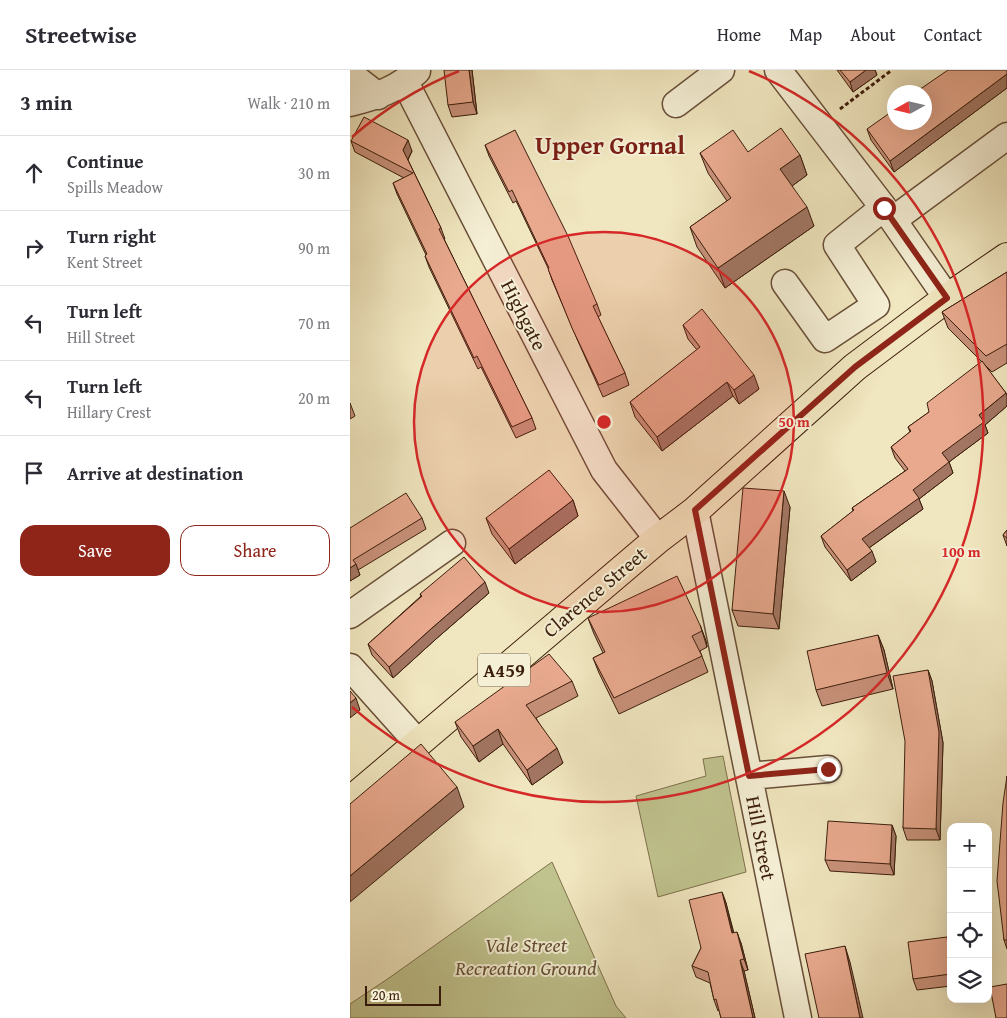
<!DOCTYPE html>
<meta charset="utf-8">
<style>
:root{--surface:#fff;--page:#f2f2f3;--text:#2b2b33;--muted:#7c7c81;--line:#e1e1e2;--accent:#8f2418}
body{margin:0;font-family:"Gentium Book Plus",serif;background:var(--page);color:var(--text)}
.controls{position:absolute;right:15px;bottom:15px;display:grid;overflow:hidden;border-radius:10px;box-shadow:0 5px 20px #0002}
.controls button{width:45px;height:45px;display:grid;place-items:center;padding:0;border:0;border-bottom:1px solid var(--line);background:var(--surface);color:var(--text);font:25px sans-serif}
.compass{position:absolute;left:537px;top:15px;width:45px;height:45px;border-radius:50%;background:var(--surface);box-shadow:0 5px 20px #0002;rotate:262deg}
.scale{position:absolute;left:15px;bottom:12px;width:76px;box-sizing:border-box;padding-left:5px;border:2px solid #3b1d0b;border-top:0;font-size:14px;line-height:18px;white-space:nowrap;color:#3b1d0b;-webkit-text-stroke:4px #f5efd5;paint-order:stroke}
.stop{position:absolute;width:15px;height:15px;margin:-11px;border:4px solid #8f2418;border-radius:50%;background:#fff}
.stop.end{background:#8f2418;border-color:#fff;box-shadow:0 1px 5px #0008}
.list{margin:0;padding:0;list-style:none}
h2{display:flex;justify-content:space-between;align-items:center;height:65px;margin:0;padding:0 20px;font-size:21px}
h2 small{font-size:16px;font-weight:400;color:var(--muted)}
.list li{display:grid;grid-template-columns:32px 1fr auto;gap:15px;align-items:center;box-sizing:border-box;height:75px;padding:0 20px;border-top:1px solid var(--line)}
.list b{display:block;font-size:19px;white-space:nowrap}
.list p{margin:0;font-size:16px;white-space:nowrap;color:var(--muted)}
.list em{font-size:16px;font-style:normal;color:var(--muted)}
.actions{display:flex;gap:10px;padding:15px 20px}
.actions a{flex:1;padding:11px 0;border:1px solid var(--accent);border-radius:15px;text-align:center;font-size:18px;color:var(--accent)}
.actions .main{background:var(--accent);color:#fff}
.icon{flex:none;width:28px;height:28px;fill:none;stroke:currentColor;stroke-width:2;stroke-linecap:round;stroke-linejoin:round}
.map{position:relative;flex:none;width:657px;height:948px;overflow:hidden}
header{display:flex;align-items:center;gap:30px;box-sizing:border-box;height:70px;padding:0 25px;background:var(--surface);border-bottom:1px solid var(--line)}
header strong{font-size:24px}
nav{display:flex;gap:28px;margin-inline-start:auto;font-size:18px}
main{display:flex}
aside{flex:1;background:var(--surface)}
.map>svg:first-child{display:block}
.green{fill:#c0c38e;stroke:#7e704c}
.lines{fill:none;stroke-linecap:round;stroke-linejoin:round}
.minor-casing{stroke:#684f38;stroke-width:29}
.major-casing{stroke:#3b1d0b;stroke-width:30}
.path{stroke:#3b1d0b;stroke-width:3;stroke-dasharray:4 2.5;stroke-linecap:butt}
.minor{stroke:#f5efd5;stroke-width:26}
.major{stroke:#f0e6bf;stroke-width:28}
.wall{fill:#c8917a;stroke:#3b1d0b}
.shaded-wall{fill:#a27663;stroke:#3b1d0b}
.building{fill:#e8a98e;stroke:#3b1d0b}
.route{stroke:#8f2418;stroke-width:6}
.ring{fill:none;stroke:#d62828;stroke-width:2.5}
.labels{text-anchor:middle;stroke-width:4;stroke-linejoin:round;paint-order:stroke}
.shield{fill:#f5efd5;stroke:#735c48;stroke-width:1}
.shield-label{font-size:19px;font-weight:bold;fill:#3b1d0b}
.street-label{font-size:20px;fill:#3b1d0b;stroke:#f5efd5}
.park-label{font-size:20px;font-style:italic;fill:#634f32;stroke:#f5efd5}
.district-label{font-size:25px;font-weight:bold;fill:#7a1f14;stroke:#f5efd5}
.centre{fill:#d62828;stroke:#f5efd5;stroke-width:2.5}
.ring-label{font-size:15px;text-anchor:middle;font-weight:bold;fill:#d62828;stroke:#f5efd5;stroke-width:4;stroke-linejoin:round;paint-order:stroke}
</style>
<header>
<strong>Streetwise</strong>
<nav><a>Home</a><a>Map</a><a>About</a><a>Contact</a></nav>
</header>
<main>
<aside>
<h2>3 min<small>Walk · 210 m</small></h2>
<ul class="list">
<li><svg class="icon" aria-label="ahead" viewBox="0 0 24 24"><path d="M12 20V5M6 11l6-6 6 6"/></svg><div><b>Continue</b><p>Spills Meadow</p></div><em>30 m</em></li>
<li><svg class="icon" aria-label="right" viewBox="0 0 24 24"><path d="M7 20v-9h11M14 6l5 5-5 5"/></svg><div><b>Turn right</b><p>Kent Street</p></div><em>90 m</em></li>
<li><svg class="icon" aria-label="left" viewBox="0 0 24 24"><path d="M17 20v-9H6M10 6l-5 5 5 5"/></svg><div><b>Turn left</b><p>Hill Street</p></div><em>70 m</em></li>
<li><svg class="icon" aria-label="left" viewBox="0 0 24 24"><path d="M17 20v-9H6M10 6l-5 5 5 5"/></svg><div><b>Turn left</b><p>Hillary Crest</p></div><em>20 m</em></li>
<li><svg class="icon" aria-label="arrive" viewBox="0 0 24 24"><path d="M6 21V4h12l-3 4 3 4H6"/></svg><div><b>Arrive at destination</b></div></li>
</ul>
<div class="actions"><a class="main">Save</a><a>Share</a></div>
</aside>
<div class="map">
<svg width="657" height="948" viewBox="0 0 657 948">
<rect width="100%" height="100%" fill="#f0e6bf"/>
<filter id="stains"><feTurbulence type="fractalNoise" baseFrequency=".004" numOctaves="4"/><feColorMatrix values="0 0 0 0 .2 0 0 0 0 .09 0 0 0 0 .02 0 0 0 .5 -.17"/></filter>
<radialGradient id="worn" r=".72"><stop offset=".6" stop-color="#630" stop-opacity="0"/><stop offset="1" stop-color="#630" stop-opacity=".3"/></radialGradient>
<!-- green -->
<path class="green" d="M373,686l23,116 -88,25 -22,-101 70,-20 -3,-17z
M202,792l64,144 10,12h-276v-14l39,-26z"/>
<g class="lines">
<defs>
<path id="minor" d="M428,0l115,150 54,78
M0,4l28,22
M55,12l199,388 54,69
M0,33c27,-7 47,-13 67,-32
M326,34l45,-34
M543,150l114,-84
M435,213l40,56 51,-34 -39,-60 46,-37
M345,441l103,507
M0,545l102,-72
M0,597l68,76
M399,706l79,-7"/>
<path id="major" d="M0,731l308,-262 37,-28 160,-144 92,-69 60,-41"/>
</defs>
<!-- minor casing -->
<use href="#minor" class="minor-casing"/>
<!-- major casing -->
<use href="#major" class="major-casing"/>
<!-- path -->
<path class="path" d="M490,39l52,-39"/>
<!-- minor -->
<use href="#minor" class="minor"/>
<!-- major -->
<use href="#major" class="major"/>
</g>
<!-- wall -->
<path class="wall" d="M122,0l5,44 -25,3 -4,-12z
M487,0h38l2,5 -24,17z
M657,0v18l-113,84 -23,-32 -4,-11z
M1,71l61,10 -4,9 33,68 4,11h-1l88,179 4,11 -20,9 -35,-71 -3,2 -49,-102 -4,-11 1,-1 -29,-61 -4,-11 11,-5 -49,-26z
M135,75l112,159 4,11 -3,2 27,56 4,12 -26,12 -26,-58 -25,-59 -4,-12 -32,-67 -3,2 -24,-47z
M398,82l52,3 7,20 -15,11 22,40 -89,62 -28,-41 -7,-20 37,-26 -19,-28 -8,-20z
M657,202v91l-15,9 -9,-9 23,30 1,3v10l-22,19 3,8 -39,29 4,11 -34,26 4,10 -54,39 7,14 -25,19 -26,-34 -4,-11 32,-25 -1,-3 53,-37 -10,-13 -4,-11 19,-15 -2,-5 21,-15 53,-50 -34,-34 -6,-16z
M333,255l76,64 -20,15 -6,-8 -71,55 -27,-34 -5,-15 67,-52 -9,-11z
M0,333l5,13 -5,3z
M223,430l5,16 -63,48 -23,-30 -6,-16z
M440,437l-11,122 -41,-3 -6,-16z
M72,448l4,11 -68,41 2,5 -10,6v-53z
M657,460v16l-4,-11z
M139,523l-53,46 -43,39 -21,-23 -4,-11 53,-48 -1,-2z
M238,548l112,7 6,16 1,6 -7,4 8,21 -89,42 -20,-41 -6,-15 10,-5 -9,-19z
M528,565l6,15 9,39 -71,17 -6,-16z
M578,600l4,11 11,62 -3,97h-33l-4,-12z
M222,611l6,15 -42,22 27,45 -31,22 -29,-41 -24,18 -18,-25 -6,-15z
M657,706v173l-3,-9z
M542,755l4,11 -2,39 -64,-4 -5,-11z
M372,822l4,11 8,30 7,10 7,27 -4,1 11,47h-34l-2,-8 -1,1 -4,-11 -4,-17 -14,-6 -4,-11 9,-18z
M597,867l4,11v38l-34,4 -4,-11z"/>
<!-- shaded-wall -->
<path class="shaded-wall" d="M119,0h3l5,44 -4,-12z
M516,0h9l2,5 -24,17 -3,-10z
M657,4v14l-113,84 -4,-11z
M58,70l4,11 -5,10 -4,-11z
M450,85l7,20 -19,14 -8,-20z
M457,137l7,19 -89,62 -7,-20z
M404,305l5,14 -20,15 -5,-14z
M377,312l6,14 -71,55 -5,-14z
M656,323l1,3v10l-22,19 3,8 -39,29 4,11 -34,26 4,10 -57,41 -4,-11 51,-49 29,-37 37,-38z
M434,421l6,16 -11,122 -6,-15z
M223,430l5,16 -63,48 -6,-15z
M522,481l4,11 -25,19 -4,-11z
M6,494l4,11 -10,6v-13z
M135,512l4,11 -53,46 -43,39 -4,-11 43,-39z
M350,555l6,16 1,6 -5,-16z
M528,565l6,15 9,39 -6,-16z
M578,600l4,11 11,62 -3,97 -4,-11z
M6,628l4,12 -10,8v-15z
M148,659l5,15 -24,18 -6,-16z
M207,678l6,15 -31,22 -5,-15z
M107,717l7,20 -114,95v-26z
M542,755l4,11 -2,39 -4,-11z
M372,822l4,11 10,42 -4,-12z
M387,862l4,11 7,27 -4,-11z
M597,867l4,11v20z
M495,876l5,16 13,56h-3z
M390,890l4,11 11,47h-2z"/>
<!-- building -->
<path class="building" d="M94,0h25l4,32 -25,3z
M490,0h26l-16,12z
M598,0h59v4l-117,87 -23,-32 27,-19v12h30v-30h-8z
M14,47l44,23 -5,10 38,78 -2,1 93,189 -20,9 -35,-71 -3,2 -49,-102 2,-2 -34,-71 20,-10 -62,-32z
M431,58l19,27 -20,14 27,38 -89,61 -28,-41 41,-29 -31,-45 33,-23 15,22z
M165,60l53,106 29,68 -4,2 32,67 -26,12 -27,-57 -24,-59 1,-1 -37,-78 -3,2 -24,-47z
M657,202v72l-21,12 -44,-44z
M352,239l52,66 -20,15 -7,-8 -70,55 -27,-35 70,-55 -17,-22z
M632,291l24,32 -27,22 5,7 -42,31 7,9 -36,28 6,8 -57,41 10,12 -25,19 -26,-34 33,-26 -2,-2 56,-39 -17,-22 20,-16 -3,-4 21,-15 -2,-9z
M199,400l24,30 -64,49 -23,-31z
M393,418l41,3 -11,123 -41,-4z
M56,423l16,25 -69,42 3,4 -6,4v-40z
M657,460v8l-4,-3z
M114,487l21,25 -53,46 -43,39 -21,-23 54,-48 -2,-2z
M327,506l23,49 2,6 -10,5 10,20 -88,42 -21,-40 12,-6 -17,-34z
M528,565l9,38 -71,17 -9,-39z
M199,584l23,27 -46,24 31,43 -30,22 -29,-41 -25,17 -18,-24z
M578,600l11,62 -3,97 -33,-1 2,-87 -12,-65z
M0,621l6,7 -6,5z
M71,674l36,43 -107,89v-72z
M657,706v164h-3l-7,-59 6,-78z
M478,751l64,4 -2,39 -65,-4z
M372,822l10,41 5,-1 7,27 -4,1 13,58h-32l-5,-19 -2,1 -6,-28 -16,-6 9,-18 -12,-48z
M597,867l4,31v6l-38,5 -5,-37z
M495,876l15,72h-41l-14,-64z
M657,914v34h-11l-6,-31z"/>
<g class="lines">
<!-- route -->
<path class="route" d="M478,699l-79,7 -54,-266 160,-143 92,-69 -63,-90"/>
</g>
<!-- distance rings -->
<circle cx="254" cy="352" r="190" fill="#d62828" fill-opacity=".12"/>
<g class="ring">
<circle cx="254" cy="352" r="190"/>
<path d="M2 67A380 380 0 0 1 109 1M399 1A380 380 0 1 1 2 637"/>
</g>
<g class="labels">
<!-- shield labels -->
<rect class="shield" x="128" y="583.5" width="52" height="33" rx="4"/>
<g class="shield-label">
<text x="154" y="607">A459</text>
</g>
<!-- street labels -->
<g class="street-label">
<text transform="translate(174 245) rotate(63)" y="7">Highgate</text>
<text transform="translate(245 522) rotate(-40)" y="7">Clarence Street</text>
<text transform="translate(411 768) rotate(79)" y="7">Hill Street</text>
</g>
<!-- park labels -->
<g class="park-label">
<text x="176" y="882">Vale Street<tspan x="176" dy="23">Recreation Ground</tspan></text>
</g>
<!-- district labels -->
<g class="district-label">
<text x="260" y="84">Upper Gornal</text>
</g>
</g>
<circle cx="254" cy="352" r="8" class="centre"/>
<g class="ring-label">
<text x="444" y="357">50 m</text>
<text x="611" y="487">100 m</text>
</g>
<rect width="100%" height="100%" filter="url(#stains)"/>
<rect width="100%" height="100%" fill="url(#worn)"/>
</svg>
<div class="controls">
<button>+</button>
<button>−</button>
<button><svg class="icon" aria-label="locate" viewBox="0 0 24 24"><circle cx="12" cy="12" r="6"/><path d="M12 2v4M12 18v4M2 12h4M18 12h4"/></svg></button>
<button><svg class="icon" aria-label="layers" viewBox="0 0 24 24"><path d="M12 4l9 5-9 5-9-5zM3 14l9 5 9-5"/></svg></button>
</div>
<svg class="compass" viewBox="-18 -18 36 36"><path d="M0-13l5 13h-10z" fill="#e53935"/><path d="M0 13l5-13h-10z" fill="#7c7c81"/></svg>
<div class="scale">20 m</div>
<div class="stop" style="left:534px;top:138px"></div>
<div class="stop end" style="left:478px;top:699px"></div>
</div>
</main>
